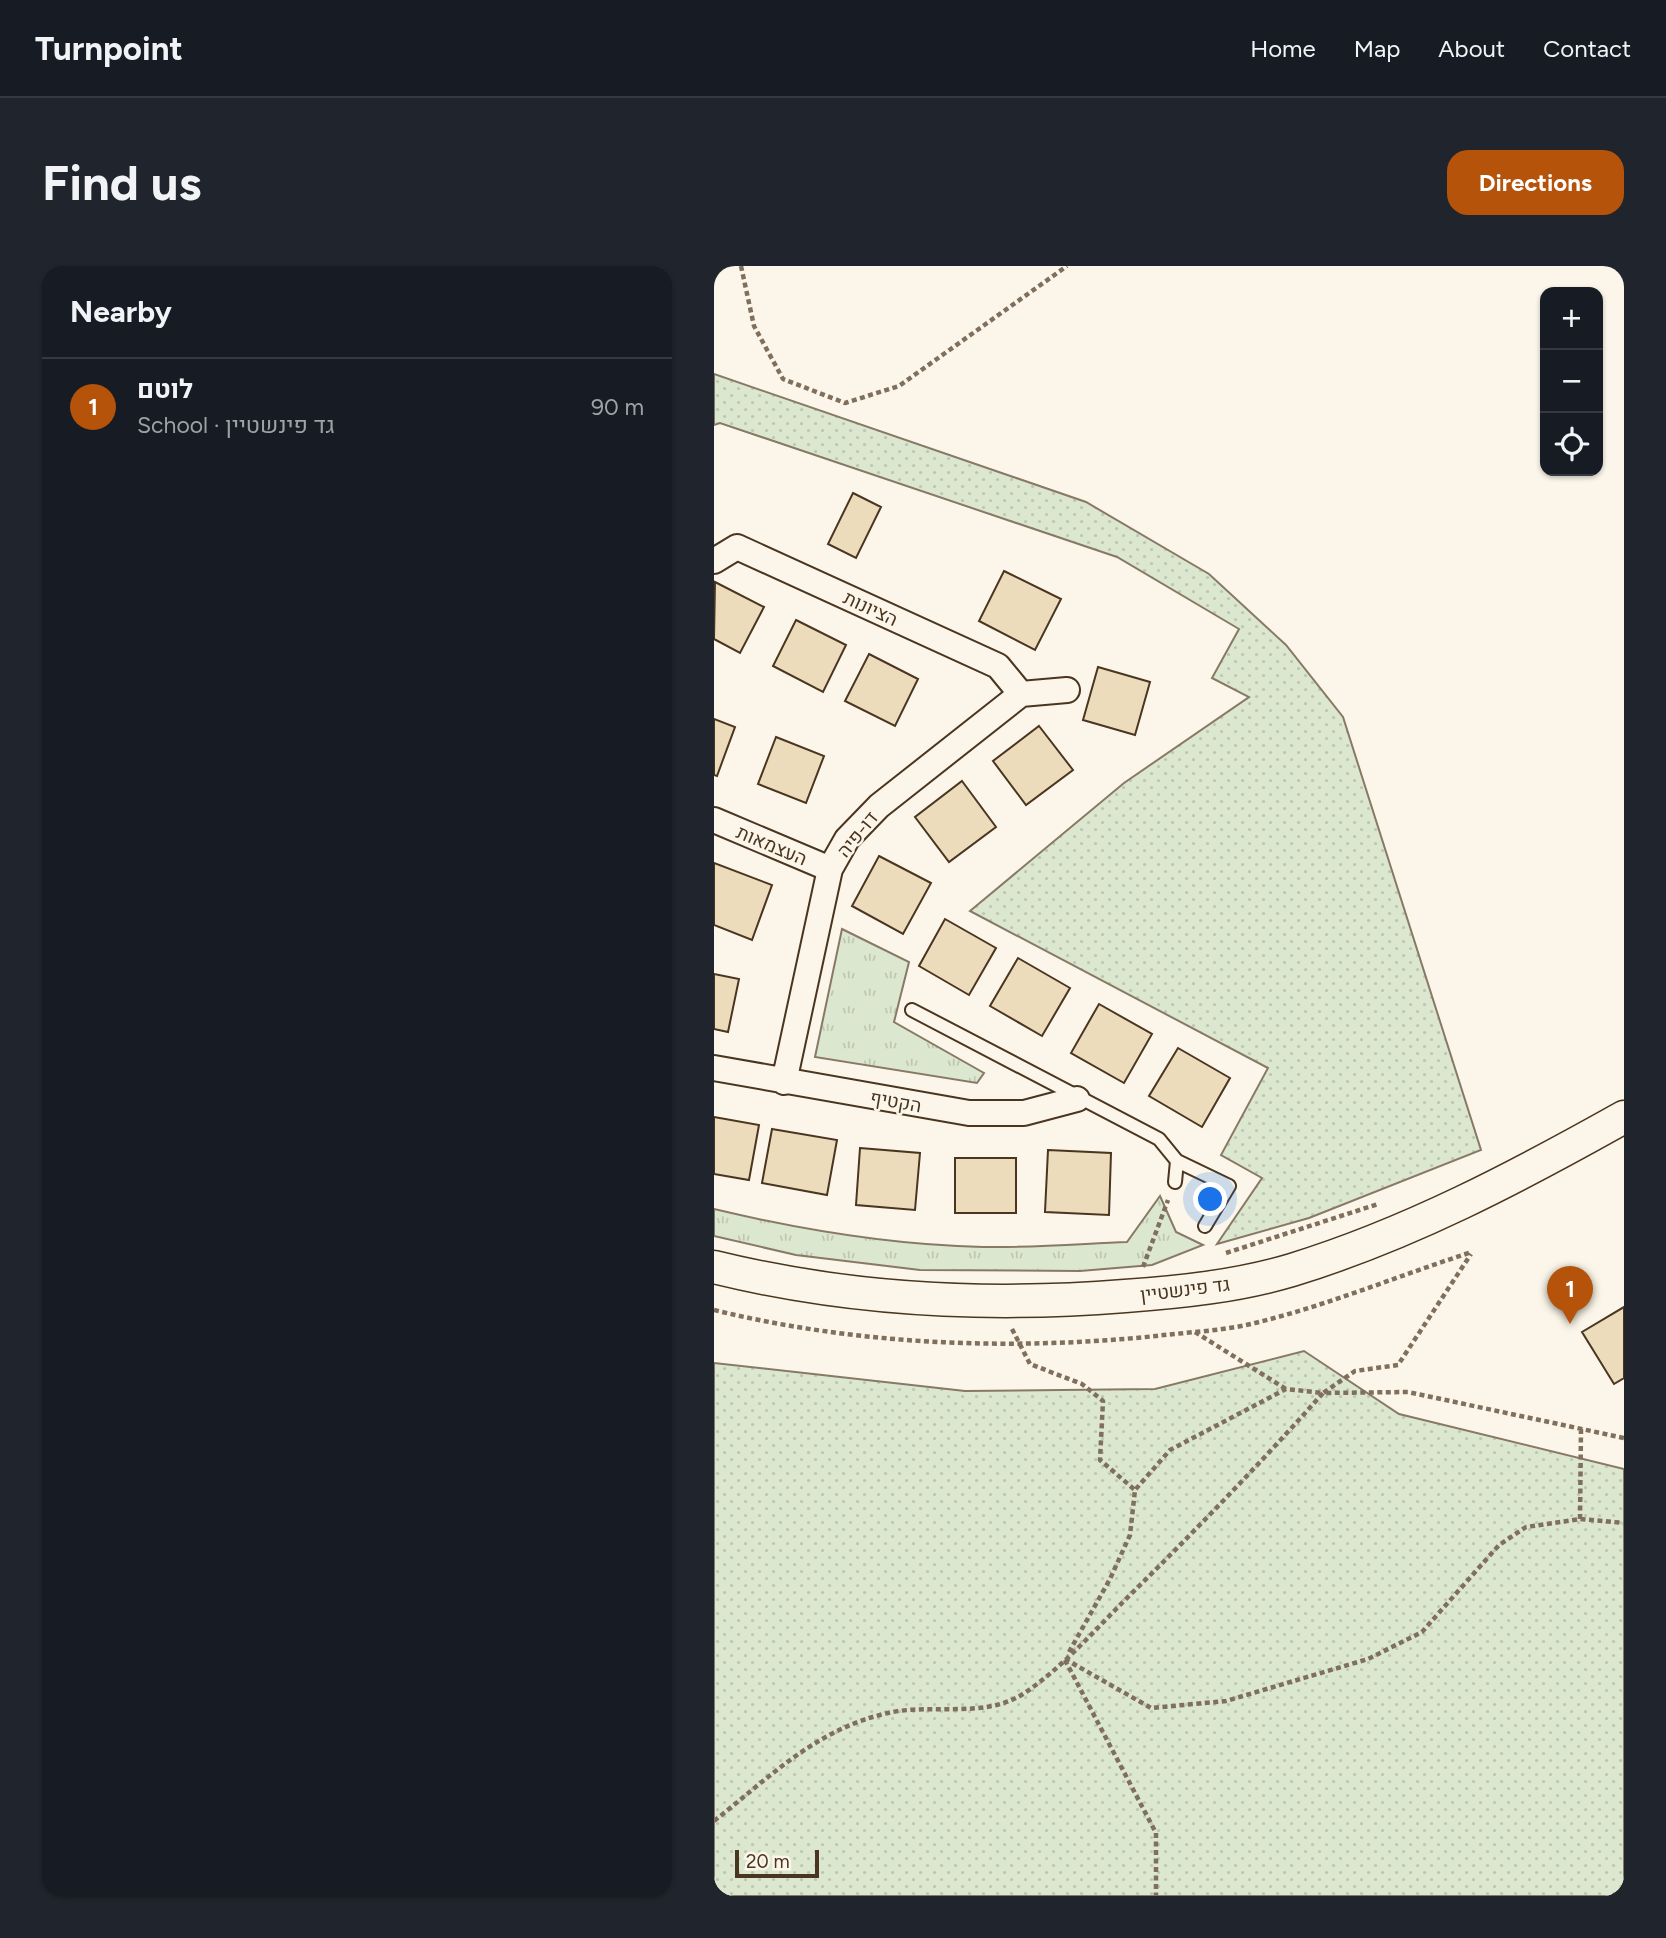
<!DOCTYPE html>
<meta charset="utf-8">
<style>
:root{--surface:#171b24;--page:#20242c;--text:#f1f3f6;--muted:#9ea1a6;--line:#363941;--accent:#b45309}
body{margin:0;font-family:Figtree,Heebo,sans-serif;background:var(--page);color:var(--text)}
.controls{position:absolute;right:21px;top:21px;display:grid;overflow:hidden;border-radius:14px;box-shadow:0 2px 5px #0004}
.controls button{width:63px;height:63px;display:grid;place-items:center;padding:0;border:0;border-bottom:2px solid var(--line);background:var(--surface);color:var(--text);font:35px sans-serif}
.scale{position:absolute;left:21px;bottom:18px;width:84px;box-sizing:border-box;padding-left:7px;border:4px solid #4a3520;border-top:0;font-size:19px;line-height:24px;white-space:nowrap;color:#4a3520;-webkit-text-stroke:5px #fbf6e9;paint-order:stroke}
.you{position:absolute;left:497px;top:934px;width:24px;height:24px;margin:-18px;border:5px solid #fff;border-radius:50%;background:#1a73e8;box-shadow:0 0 0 10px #1a73e833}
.badge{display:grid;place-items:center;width:46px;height:46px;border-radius:50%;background:var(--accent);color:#fff;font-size:23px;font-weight:700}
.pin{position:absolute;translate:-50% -58px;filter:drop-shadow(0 2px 4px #0008)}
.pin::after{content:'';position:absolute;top:37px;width:24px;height:21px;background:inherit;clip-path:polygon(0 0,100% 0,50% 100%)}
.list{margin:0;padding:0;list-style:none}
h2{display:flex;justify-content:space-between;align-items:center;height:91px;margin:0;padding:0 28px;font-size:30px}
h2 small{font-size:23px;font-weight:400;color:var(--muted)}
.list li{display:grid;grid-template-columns:46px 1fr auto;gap:21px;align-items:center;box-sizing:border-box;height:98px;padding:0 28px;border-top:2px solid var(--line)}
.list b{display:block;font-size:26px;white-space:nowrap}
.list p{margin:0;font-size:23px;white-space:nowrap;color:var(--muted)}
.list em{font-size:23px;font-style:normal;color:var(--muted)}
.icon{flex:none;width:38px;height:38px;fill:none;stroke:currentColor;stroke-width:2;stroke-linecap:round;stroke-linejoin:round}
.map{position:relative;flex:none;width:910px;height:1630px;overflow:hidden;border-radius:21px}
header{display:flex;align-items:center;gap:42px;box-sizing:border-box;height:98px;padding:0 35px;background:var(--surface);border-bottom:2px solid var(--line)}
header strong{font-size:33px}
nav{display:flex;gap:38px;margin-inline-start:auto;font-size:24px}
.intro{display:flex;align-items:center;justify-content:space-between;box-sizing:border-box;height:168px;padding:0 42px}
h1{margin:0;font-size:49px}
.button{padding:18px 32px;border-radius:21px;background:var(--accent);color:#fff;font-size:24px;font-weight:700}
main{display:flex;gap:42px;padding:0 42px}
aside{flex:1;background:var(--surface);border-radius:21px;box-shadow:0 2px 5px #0004}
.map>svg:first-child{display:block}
.grass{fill:url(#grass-dots);stroke:#887966;stroke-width:2}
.park{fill:url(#park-tufts);stroke:#887966;stroke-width:2}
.building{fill:#ecdcbc;stroke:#4a3520;stroke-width:2}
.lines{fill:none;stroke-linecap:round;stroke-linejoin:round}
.service-casing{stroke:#4a3520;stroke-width:16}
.minor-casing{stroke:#4a3520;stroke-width:28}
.tertiary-casing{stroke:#4a3520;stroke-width:35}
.path{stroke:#7f6f5c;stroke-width:4.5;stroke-dasharray:5 3.5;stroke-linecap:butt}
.service{stroke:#fbf6e9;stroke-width:12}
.minor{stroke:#fbf6e9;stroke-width:24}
.tertiary{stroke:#fbf6e9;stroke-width:32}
.labels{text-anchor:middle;stroke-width:5;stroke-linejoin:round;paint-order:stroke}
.street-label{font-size:19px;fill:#4a3520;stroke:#fbf6e9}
</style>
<header>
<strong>Turnpoint</strong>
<nav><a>Home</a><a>Map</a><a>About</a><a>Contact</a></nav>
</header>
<div class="intro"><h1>Find us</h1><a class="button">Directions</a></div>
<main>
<aside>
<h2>Nearby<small></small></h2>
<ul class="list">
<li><span class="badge">1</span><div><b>לוטם</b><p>School · גד פינשטיין</p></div><em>90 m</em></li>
</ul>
</aside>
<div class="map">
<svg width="910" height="1630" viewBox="0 0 910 1630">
<defs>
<pattern id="grass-dots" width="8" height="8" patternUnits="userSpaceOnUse" patternTransform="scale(1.75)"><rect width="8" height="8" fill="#dce7d0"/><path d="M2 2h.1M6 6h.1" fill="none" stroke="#bec7b2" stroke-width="1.8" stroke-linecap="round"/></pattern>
<pattern id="park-tufts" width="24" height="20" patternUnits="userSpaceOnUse" patternTransform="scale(1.75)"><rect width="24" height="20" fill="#dce7d0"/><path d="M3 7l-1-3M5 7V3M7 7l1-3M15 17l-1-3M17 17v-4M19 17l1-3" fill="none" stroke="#bec7b2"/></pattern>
</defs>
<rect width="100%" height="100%" fill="#fbf6e9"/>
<!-- grass -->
<path class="grass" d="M0,108l372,128 123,72 77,71 57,72 138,433 -172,68 -92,26 45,-66 -41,-23 47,-87 -298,-157 154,-128 125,-86 -37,-19 27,-49 -122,-72 -397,-134 -6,2z
M590,1085l95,63 225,55v427h-910v-533l251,28 190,-2z"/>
<!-- park -->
<path class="park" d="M128,663l67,33 -15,60 90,51 -7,10 -162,-26z
M446,930l16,36 27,13 -51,20 -72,6 -160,-1 -124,-15 -82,-19v-27c88,21 178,36 269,38 48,1 96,-3 144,-5z"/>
<!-- building -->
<path class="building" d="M139,227l28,14 -25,51 -28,-14z
M290,305l57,28 -26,51 -56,-29z
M1,316l49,25 -24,46 -26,-14z
M82,354l50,25 -23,47 -50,-26z
M155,388l49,25 -23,47 -50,-25z
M384,401l52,15 -15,53 -52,-15z
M0,453l21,8 -18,49 -3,-1z
M325,460l34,44 -47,35 -33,-44z
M62,471l48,19 -18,47 -48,-19z
M248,515l34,46 -47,35 -34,-45z
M165,590l52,27 -28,51 -51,-28z
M0,597l58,22 -20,55 -38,-15z
M231,653l51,29 -27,47 -50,-29z
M304,692l52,30 -28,48 -52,-30z
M0,708l25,5 -11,53 -14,-3z
M385,738l53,30 -28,49 -53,-30z
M464,782l52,30 -28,49 -53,-31z
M0,851l45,8 -10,55 -35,-6z
M58,863l65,11 -10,55 -65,-12z
M146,882l60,5 -5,57 -59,-5z
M334,884l63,3 -2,62 -64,-3z
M241,892h61v55h-61z
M910,1041v71l-10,6 -32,-52z"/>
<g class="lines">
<defs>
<path id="service" d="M198,744l247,129 18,22 -2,21
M463,895l52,25 -24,40"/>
<path id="minor" d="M0,295l23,-14 261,119 23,28
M0,554l116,49
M0,802l255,45h55l53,-14
M70,816l46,-213 17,-30 32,-33 142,-112 46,-4"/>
<path id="tertiary" d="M0,1001c134,33 274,40 411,29 56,-4 113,-10 167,-26 117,-36 225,-93 332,-153"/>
</defs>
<!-- service casing -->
<use href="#service" class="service-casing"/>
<!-- minor casing -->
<use href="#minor" class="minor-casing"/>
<!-- tertiary casing -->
<use href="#tertiary" class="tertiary-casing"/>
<!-- path -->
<path class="path" d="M27,0l13,60 29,53 62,24 54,-17 168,-120
M512,987l152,-49
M429,1001l25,-67
M0,1044c143,35 296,41 442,26 32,-4 67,-5 99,-13 74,-18 145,-48 217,-71
M298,1063l18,35 52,20 21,17 -3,59 35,30
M481,1066l91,57
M866,1253l1,-90
M355,1386l41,-73 20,-44 5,-45 35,-40 116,-61 37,4 32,-22 43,-6 73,-111
M351,1393l86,49 75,-7 142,-42 54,-27 77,-87 27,-18 54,-8 44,4
M351,1394l91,173v63
M0,1555c56,-44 102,-92 174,-108 43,-10 96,6 135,-19 38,-25 70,-62 102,-94 68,-67 134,-135 198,-207l85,-1 216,46"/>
<!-- service -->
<use href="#service" class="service"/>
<!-- minor -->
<use href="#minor" class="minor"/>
<!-- tertiary -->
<use href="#tertiary" class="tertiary"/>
</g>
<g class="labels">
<!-- street labels -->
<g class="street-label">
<text transform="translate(157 342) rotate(25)" y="7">הציונות</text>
<text transform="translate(143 568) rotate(-51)" y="7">דו-פיה</text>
<text transform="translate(58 579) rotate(23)" y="7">העצמאות</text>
<text transform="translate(182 835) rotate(10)" y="7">הקטיף</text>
<text transform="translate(471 1023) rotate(-7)" y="7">גד פינשטיין</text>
</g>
</g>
</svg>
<div class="controls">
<button>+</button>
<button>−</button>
<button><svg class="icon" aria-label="locate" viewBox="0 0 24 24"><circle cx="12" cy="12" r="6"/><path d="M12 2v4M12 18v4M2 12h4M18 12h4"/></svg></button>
</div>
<div class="scale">20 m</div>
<div class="you"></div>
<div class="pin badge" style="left:856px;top:1058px">1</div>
</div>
</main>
